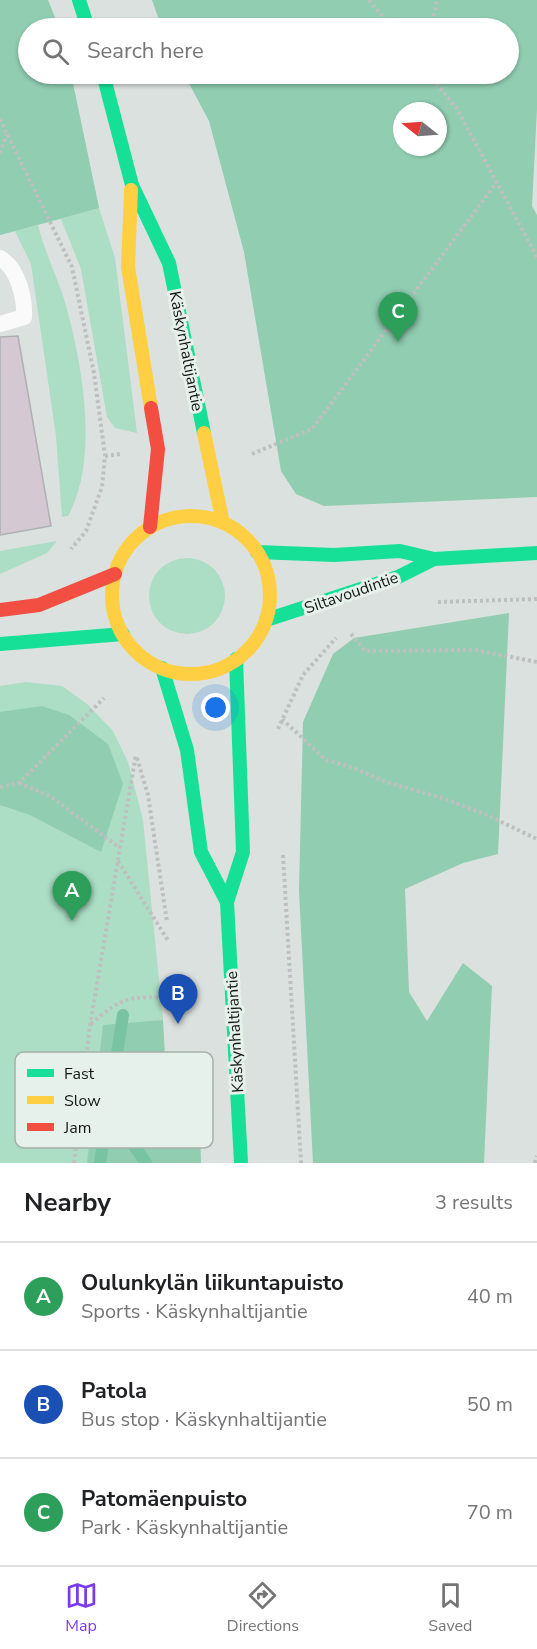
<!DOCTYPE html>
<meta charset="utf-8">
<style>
:root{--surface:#fff;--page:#f2f2f2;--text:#202124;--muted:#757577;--line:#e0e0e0;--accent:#7c3aed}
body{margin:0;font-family:"Nunito Sans",sans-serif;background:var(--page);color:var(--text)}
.compass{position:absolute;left:393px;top:102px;width:54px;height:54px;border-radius:50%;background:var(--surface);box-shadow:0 2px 4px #0004;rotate:287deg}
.you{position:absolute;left:216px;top:708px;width:21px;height:21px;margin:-15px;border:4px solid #fff;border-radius:50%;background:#1a73e8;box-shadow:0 0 0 9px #1a73e833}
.badge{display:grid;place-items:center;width:39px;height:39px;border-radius:50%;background:var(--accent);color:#fff;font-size:20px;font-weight:700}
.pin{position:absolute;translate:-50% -50px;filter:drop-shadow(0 2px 3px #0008)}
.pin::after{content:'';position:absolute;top:32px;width:21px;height:18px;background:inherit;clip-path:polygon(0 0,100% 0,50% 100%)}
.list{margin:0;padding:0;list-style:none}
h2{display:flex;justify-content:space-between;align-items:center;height:78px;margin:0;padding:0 24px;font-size:26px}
h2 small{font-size:20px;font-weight:400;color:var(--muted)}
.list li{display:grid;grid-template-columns:39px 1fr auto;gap:18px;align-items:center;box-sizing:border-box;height:108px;padding:0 24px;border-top:2px solid var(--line)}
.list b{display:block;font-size:22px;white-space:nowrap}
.list p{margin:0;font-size:20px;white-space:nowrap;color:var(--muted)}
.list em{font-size:20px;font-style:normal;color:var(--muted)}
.icon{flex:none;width:33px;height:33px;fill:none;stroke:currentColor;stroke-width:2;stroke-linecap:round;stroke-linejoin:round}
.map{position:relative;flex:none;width:537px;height:1163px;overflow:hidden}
.search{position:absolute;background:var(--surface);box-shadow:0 2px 4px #0004;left:18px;right:18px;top:18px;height:66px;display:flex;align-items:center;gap:15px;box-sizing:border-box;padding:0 21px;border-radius:33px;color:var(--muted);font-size:22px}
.sheet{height:402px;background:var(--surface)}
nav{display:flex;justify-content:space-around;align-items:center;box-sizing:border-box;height:84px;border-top:2px solid var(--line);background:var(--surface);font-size:16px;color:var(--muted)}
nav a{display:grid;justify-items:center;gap:3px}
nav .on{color:var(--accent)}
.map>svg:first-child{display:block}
.green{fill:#acddc5}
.forest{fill:#90cdb1;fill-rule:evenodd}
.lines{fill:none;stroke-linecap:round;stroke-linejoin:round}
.stream{stroke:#78c3a1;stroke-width:12}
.building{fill:#d4c8d2;stroke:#afb0b0;stroke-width:1.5}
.path{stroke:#bdc0bf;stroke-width:4;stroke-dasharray:3 3;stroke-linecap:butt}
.lane{stroke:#fafafa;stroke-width:16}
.fast{stroke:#16e098;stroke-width:14}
.slow{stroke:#ffcf43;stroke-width:14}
.jam{stroke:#f24e42;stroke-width:14}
.labels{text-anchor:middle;stroke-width:6;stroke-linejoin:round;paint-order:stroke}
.street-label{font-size:16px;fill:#141816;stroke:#e5f1ea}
.key{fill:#e5f1ea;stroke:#a6b0aa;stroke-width:1.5}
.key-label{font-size:16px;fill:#141816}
</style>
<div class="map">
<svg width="537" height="1163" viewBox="0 0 537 1163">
<rect width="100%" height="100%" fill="#dbe1de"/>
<!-- green -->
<path class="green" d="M0,0h48l11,28h-31v46h43l28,134 16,50 22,175 -22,-5 -8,-11 -26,-148 -20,-50 -23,6c6,25 18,49 26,74 18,61 36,159 4,217l-6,1 -6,-81 -25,-172 -16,-33 -15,4z
M57,541l-10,12 -47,21v-23z
M149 596a38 38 0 1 1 76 0a38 38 0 1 1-76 0Z
M26,682l36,4 25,18 26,27 15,31 15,58 20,200 -16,2 5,141h-152v-477z"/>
<!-- forest -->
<path class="forest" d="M0,0h48l11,28h-31v46h43l28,134 -99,27z
M152,0h385v109l-5,97 5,9v282l-213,9 -28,-12 -15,-23 -37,-219 -35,-131 -25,-47h324v-46h-346zM402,111h36v36h-36z
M509,613l-11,241 -35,9 -58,26 4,103 18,29 36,-58 29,23 -8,177h-171l-14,-272 4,-169 30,-68 21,-16z
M42,706l27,9 39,29 15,40 -22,68 -71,-37 -30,-10v-93z
M163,1020l2,36 34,39 2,68h-114l16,-138z"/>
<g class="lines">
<!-- stream -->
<path class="stream" d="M106,1114l20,20 20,29
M100,1163l23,-148"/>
</g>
<!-- building -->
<path class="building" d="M18,336l33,190 -51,9v-198z"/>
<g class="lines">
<!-- path -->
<path class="path" d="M369,0l23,28
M431,28l6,-28
M429,74l28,35 80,148
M0,119l72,148 22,106 11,83 -3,31 -16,44 -15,18
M0,153l7,-19
M252,454l60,-25 185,-247
M105,456l15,-2
M438,602l99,-3
M351,634l14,17 110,-1 62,12
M282,719l44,41 28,8 32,14 56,16 45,17 50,24
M278,729l25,-54 33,-37
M137,758l11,37 19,127
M19,783l31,13 70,52
M0,787l19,-4 85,-85
M283,855l18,308
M118,861l51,81
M91,1024c35,-31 40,-26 84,-27
M74,1163l16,-138 46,-271
M535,1163l2,-7"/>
<!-- lane -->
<path class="lane" d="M0,258c18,10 25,40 24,59l-24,7"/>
<!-- fast -->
<path class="fast" d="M79,0l9,28
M103,74l29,111 37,78 35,170
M257,552l77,3 66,-4 34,8 103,-6
M266,620l132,-43 36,-18
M0,644l123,-10
M236,659l7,193 -16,50 14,261
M162,668l25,82 14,102 26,50"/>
<!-- slow -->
<path class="slow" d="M131,190l-3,77 23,141
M204,433l19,90
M112 595a79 79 0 1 1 158 0a79 79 0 1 1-158 0Z"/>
<!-- jam -->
<path class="jam" d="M150,527l8,-78 -7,-41
M0,610l39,-5 76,-31"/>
</g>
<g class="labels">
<!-- street labels -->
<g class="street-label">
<text transform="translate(187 351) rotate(79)" y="6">Käskynhaltijantie</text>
<text transform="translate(351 592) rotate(-19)" y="6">Siltavoudintie</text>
<text transform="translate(234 1032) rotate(-93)" y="6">Käskynhaltijantie</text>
</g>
</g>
<!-- legend -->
<rect x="15" y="1052" width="198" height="96" rx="9" class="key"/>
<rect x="27" y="1069" width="27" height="8" fill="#16e098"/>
<rect x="27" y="1096" width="27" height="8" fill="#ffcf43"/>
<rect x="27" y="1123" width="27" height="8" fill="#f24e42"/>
<g class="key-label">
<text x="64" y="1079">Fast</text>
<text x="64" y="1106">Slow</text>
<text x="64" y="1133">Jam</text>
</g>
</svg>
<svg class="compass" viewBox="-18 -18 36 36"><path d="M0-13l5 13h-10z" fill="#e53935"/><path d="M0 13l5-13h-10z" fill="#757577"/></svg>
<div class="you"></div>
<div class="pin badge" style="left:72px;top:921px;background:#2e9e5b">A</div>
<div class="pin badge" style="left:178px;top:1024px;background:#1a4fb4">B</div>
<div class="pin badge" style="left:398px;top:342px;background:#2e9e5b">C</div>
<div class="search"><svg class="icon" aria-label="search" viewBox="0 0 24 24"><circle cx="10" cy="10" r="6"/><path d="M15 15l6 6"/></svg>Search here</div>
</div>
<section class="sheet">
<h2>Nearby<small>3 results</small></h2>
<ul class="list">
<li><span class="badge" style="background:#2e9e5b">A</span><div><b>Oulunkylän liikuntapuisto</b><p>Sports · Käskynhaltijantie</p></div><em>40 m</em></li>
<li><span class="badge" style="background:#1a4fb4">B</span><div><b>Patola</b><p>Bus stop · Käskynhaltijantie</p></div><em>50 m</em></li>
<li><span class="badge" style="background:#2e9e5b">C</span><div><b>Patomäenpuisto</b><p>Park · Käskynhaltijantie</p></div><em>70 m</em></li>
</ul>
</section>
<nav>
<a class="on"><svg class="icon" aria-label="map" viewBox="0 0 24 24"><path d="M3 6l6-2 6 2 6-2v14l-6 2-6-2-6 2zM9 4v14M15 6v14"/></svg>Map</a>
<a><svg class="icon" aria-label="directions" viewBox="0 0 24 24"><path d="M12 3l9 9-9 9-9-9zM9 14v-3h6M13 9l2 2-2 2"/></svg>Directions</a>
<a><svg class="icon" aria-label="saved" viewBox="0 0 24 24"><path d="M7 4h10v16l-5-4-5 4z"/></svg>Saved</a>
</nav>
